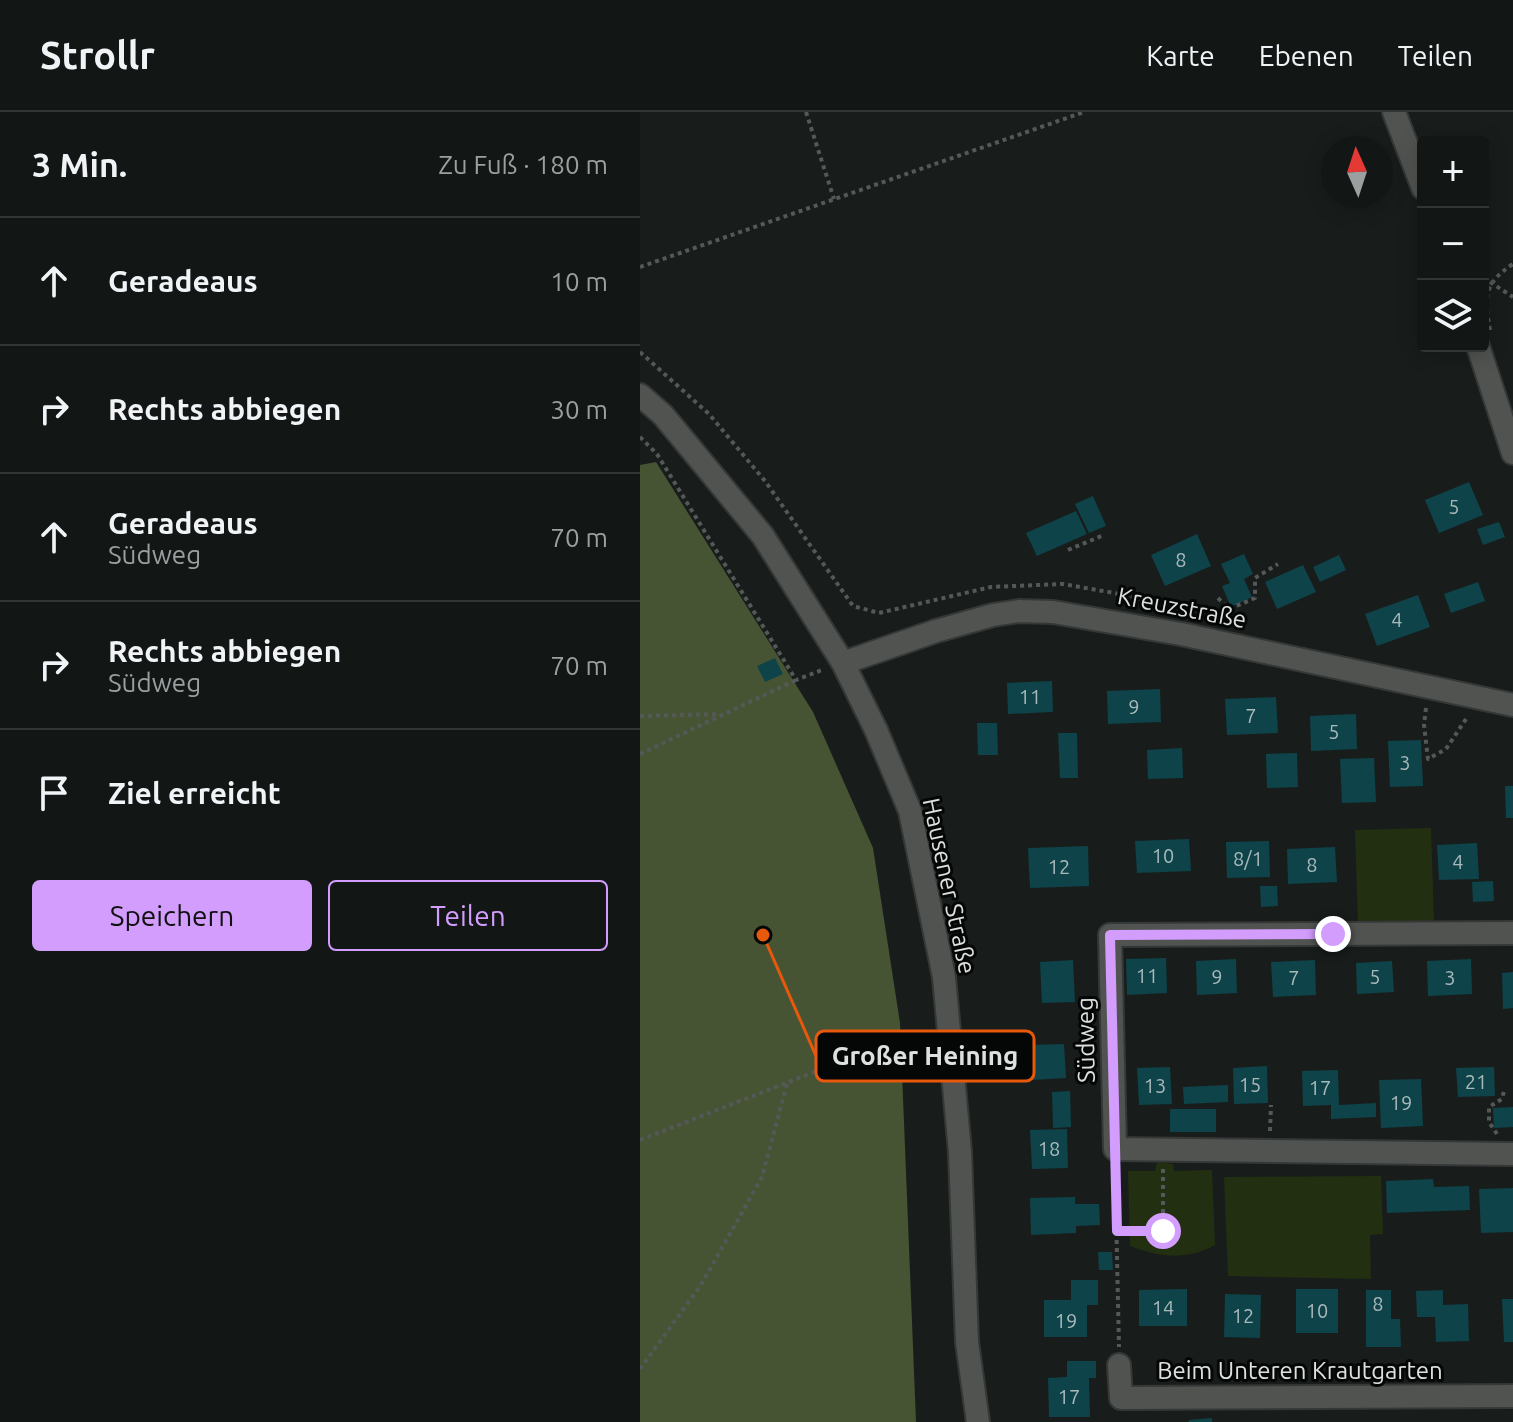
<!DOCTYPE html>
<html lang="de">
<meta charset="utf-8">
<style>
:root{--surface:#121615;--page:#1b1f1e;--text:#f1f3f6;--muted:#9c9fa0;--line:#313534;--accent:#d29dfd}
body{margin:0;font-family:Ubuntu,sans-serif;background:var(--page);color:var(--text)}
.controls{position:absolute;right:24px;top:24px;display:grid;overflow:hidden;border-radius:8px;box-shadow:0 4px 20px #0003}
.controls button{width:72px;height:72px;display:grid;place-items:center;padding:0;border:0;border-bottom:2px solid var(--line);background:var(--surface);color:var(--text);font:40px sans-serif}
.compass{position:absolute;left:681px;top:24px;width:72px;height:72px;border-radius:50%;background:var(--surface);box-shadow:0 4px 20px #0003;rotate:357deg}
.stop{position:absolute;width:24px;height:24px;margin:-18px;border:6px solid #d29dfd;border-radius:50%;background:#fff}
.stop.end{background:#d29dfd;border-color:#fff;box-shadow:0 2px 8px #0008}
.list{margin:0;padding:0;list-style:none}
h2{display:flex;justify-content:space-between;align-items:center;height:104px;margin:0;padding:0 32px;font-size:34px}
h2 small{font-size:26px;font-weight:400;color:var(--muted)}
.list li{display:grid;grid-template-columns:52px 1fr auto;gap:24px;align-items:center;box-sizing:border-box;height:128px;padding:0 32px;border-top:2px solid var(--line)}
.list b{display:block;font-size:30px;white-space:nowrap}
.list p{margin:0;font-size:26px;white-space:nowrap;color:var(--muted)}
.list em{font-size:26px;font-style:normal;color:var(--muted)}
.actions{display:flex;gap:16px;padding:24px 32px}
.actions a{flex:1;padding:18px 0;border:2px solid var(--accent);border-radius:8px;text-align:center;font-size:28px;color:var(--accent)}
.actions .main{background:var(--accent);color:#111}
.icon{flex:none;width:44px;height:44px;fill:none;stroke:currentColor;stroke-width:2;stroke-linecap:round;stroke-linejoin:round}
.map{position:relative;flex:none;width:873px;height:1310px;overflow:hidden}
header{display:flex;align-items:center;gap:48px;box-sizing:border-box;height:112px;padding:0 40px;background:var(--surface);border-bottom:2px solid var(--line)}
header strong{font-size:38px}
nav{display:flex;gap:44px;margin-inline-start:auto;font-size:28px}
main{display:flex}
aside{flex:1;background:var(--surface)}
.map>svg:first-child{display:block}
.green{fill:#232f11}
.forest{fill:#475434}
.building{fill:#0e4349}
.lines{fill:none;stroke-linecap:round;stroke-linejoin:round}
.minor-casing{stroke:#343837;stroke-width:26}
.tertiary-casing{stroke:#343837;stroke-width:26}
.path{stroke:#545857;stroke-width:4;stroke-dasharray:4 4;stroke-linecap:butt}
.minor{stroke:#515351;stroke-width:22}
.tertiary{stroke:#515351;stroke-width:22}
.route{stroke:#d29dfd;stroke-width:10}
.labels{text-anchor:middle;stroke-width:6;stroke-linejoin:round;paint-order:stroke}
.number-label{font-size:20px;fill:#a9b9ba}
.street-label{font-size:24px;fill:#dde0df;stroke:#050707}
.leader{fill:none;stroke:#e8590c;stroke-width:3}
.callout-dot{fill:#e8590c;stroke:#050707;stroke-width:3}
.callout{fill:#050707;stroke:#e8590c;stroke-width:3}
.callout-label{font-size:26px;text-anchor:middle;font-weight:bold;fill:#dde0df}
</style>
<header>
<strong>Strollr</strong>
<nav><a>Karte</a><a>Ebenen</a><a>Teilen</a></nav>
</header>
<main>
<aside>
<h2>3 Min.<small>Zu Fuß · 180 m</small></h2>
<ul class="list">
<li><svg class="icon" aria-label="ahead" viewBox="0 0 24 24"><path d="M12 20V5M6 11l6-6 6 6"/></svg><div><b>Geradeaus</b></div><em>10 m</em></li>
<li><svg class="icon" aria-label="right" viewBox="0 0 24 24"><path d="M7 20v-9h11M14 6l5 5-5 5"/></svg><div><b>Rechts abbiegen</b></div><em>30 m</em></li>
<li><svg class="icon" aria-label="ahead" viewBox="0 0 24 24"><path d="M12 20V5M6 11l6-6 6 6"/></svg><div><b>Geradeaus</b><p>Südweg</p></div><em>70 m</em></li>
<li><svg class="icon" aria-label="right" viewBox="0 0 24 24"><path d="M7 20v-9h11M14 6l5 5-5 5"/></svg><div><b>Rechts abbiegen</b><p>Südweg</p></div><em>70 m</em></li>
<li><svg class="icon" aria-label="arrive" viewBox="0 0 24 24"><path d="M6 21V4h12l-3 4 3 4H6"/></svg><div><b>Ziel erreicht</b></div></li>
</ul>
<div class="actions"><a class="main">Speichern</a><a>Teilen</a></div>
</aside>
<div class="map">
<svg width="873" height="1310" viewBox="0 0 873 1310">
<rect width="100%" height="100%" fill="#181d1c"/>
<!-- green -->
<path class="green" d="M791,716l3,93 -76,2 -3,-93z
M517,1050l16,2 1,7 38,-1 3,75c-30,16 -55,12 -85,1l-2,-75h27z
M741,1064l2,58 -13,1 1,44 -143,-3 -4,-99z"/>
<!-- forest -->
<path class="forest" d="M16,350l157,250 60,136 27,175 16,399h-276v-957z"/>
<!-- building -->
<path class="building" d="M829,370l14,33 -44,18 -14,-33z
M453,384l13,30 -17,7 -14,-29z
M436,399l11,23 -50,22 -11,-23z
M859,410l6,15 -22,8 -6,-16z
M557,422l14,32 -46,20 -14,-31z
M604,442l9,20 -9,5 8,18 -21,10 -9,-21 8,-3 -9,-19z
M699,443l7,15 -26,12 -7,-15z
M663,453l13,27 -39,17 -12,-27z
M838,470l7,19 -34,12 -7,-19z
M778,483l12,32 -53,19 -12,-32z
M135,546l8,16 -18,8 -8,-16z
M412,569l1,31 -45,2 -1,-31z
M520,577l1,33 -53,2 -1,-33z
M636,585l2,36 -51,2 -2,-36z
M716,602l1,35 -46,2 -1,-35z
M337,611h20l1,32h-20z
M418,621h19l1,45h-18z
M781,628l2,46 -33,1 -2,-46z
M542,636l1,30 -35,1 -1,-29z
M657,641l1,34 -31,1 -1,-34z
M734,646l2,44 -34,1 -2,-44z
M865,674h8v32h-7z
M549,727l2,32 -54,2 -2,-32z
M629,729l1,36 -43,1 -1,-36z
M837,731l2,36 -40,1 -2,-35z
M448,734l1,40 -59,2 -2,-40z
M695,735l2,35 -49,2 -1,-35z
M853,769l1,20 -21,1 -1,-20z
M620,774h17l1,20 -17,1z
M526,846l1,35 -40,2 -1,-36z
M596,847l1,34 -40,2 -1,-34z
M831,847l1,35 -44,2 -1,-35z
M433,848l2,42 -33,1 -2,-41z
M675,848l1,35 -43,2 -2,-35z
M752,849l2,31 -37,2 -1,-31z
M873,860v36l-10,1 -1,-36z
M424,932l2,34 -34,2 -1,-35z
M627,954l1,37 -34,1 -1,-36z
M530,955l2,37 -33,1 -2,-37z
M854,955l1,29 -37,1 -2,-29z
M698,958l1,35 37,-2v14l-45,2v-14l-28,1 -1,-35z
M781,967l2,47 -42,2 -2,-48z
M588,973v17l-44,2 -1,-17z
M430,979l1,36 -18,1 -1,-36z
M873,995v20l-19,1 -1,-20z
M530,997h46v23h-46z
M427,1017l1,39 -36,1 -2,-39z
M793,1067l1,8 35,-1 1,24 -83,3 -1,-32z
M873,1076v44l-32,1 -2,-44z
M435,1085v7h24l1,21 -24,1v7l-45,2 -1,-37z
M458,1140h14l1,18h-14z
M431,1168h27v25h-11v32h-43v-37h27z
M547,1177v37h-48v-36z
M656,1177h42v44h-42z
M726,1178h25v29h9l1,28h-35z
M803,1178v15l25,-1 1,37 -33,1 -1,-25h-18l-1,-26z
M585,1182l36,1 -1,43 -36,-1z
M862,1187h11v43h-9z
M427,1249h29v17h-7l1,39h-41l-1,-39 19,-1z
M572,1306v4h-23v-2z"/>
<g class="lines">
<defs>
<path id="minor" d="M873,821l-403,2 5,214 398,5
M479,1253l2,33 392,-2"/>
<path id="tertiary" d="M754,0l29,76
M838,234l35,107
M0,283l23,20 100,121 80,127 33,67 34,81 34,166 16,175 7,190 11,80
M203,551l93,-32 57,-16 26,-4 34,1 128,22 332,71"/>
</defs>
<!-- minor casing -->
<use href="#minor" class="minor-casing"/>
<!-- tertiary casing -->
<use href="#tertiary" class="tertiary-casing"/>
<!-- path -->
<path class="path" d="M166,0l28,87
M0,155l444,-155
M850,170l23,15
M850,218c-6,-33 -6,-47 23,-66
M0,240l69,62 56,67 88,125 26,7 112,-26 72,-3 68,12 23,10
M0,325l17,17 139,226 26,-10
M428,438l36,-15
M578,486l11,11 26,-11v-20l23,-14
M786,596l-2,17 4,34 18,-10 22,-33
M0,604l80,-2
M0,642l156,-74
M630,1019l1,-26
M857,1022l-8,-12v-15l13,-8 2,-8
M0,1028l246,-96 44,-12
M475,1056l4,179
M477,1119h46v-63
M0,1257l61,-84 61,-108 25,-93"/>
<!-- minor -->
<use href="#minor" class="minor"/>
<!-- tertiary -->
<use href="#tertiary" class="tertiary"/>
</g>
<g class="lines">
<!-- route -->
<path class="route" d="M523,1119h-46l-7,-296 223,-1"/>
</g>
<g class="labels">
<!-- number labels -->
<g class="number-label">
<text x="814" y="402">5</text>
<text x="541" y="455">8</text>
<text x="757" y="515">4</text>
<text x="390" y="592">11</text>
<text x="494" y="602">9</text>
<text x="611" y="611">7</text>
<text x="694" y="627">5</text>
<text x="765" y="658">3</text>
<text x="523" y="751">10</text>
<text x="608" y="754">8/1</text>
<text x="818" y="757">4</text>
<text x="672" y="760">8</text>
<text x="419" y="762">12</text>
<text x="507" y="871">11</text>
<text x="577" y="872">9</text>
<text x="735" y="872">5</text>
<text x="654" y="873">7</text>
<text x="810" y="873">3</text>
<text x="836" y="977">21</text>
<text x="610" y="980">15</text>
<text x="515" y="981">13</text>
<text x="680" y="983">17</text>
<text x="761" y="998">19</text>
<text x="409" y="1044">18</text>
<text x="738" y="1199">8</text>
<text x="523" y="1203">14</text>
<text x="677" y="1206">10</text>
<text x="603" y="1211">12</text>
<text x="426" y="1216">19</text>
<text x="429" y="1292">17</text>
</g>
<!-- street labels -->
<g class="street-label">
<text transform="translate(542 496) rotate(11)" y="8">Kreuzstraße</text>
<text transform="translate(309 774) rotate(78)" y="8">Hausener Straße</text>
<text transform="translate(446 928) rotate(-91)" y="8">Südweg</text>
<text x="660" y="1267">Beim Unteren Krautgarten</text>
</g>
</g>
<!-- callouts -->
<path class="leader" d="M123 823L176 944"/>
<circle class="callout-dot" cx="123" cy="823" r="8"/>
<rect class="callout" x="176" y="919" width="218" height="50" rx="8"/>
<g class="callout-label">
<text x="285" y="953">Großer Heining</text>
</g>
</svg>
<div class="controls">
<button>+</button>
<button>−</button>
<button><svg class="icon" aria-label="layers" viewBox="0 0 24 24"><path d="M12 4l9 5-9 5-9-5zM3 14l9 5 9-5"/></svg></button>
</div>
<svg class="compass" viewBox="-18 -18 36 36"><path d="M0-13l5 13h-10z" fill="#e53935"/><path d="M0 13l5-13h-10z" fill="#9c9fa0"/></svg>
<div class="stop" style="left:523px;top:1119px"></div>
<div class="stop end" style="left:693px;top:822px"></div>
</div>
</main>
